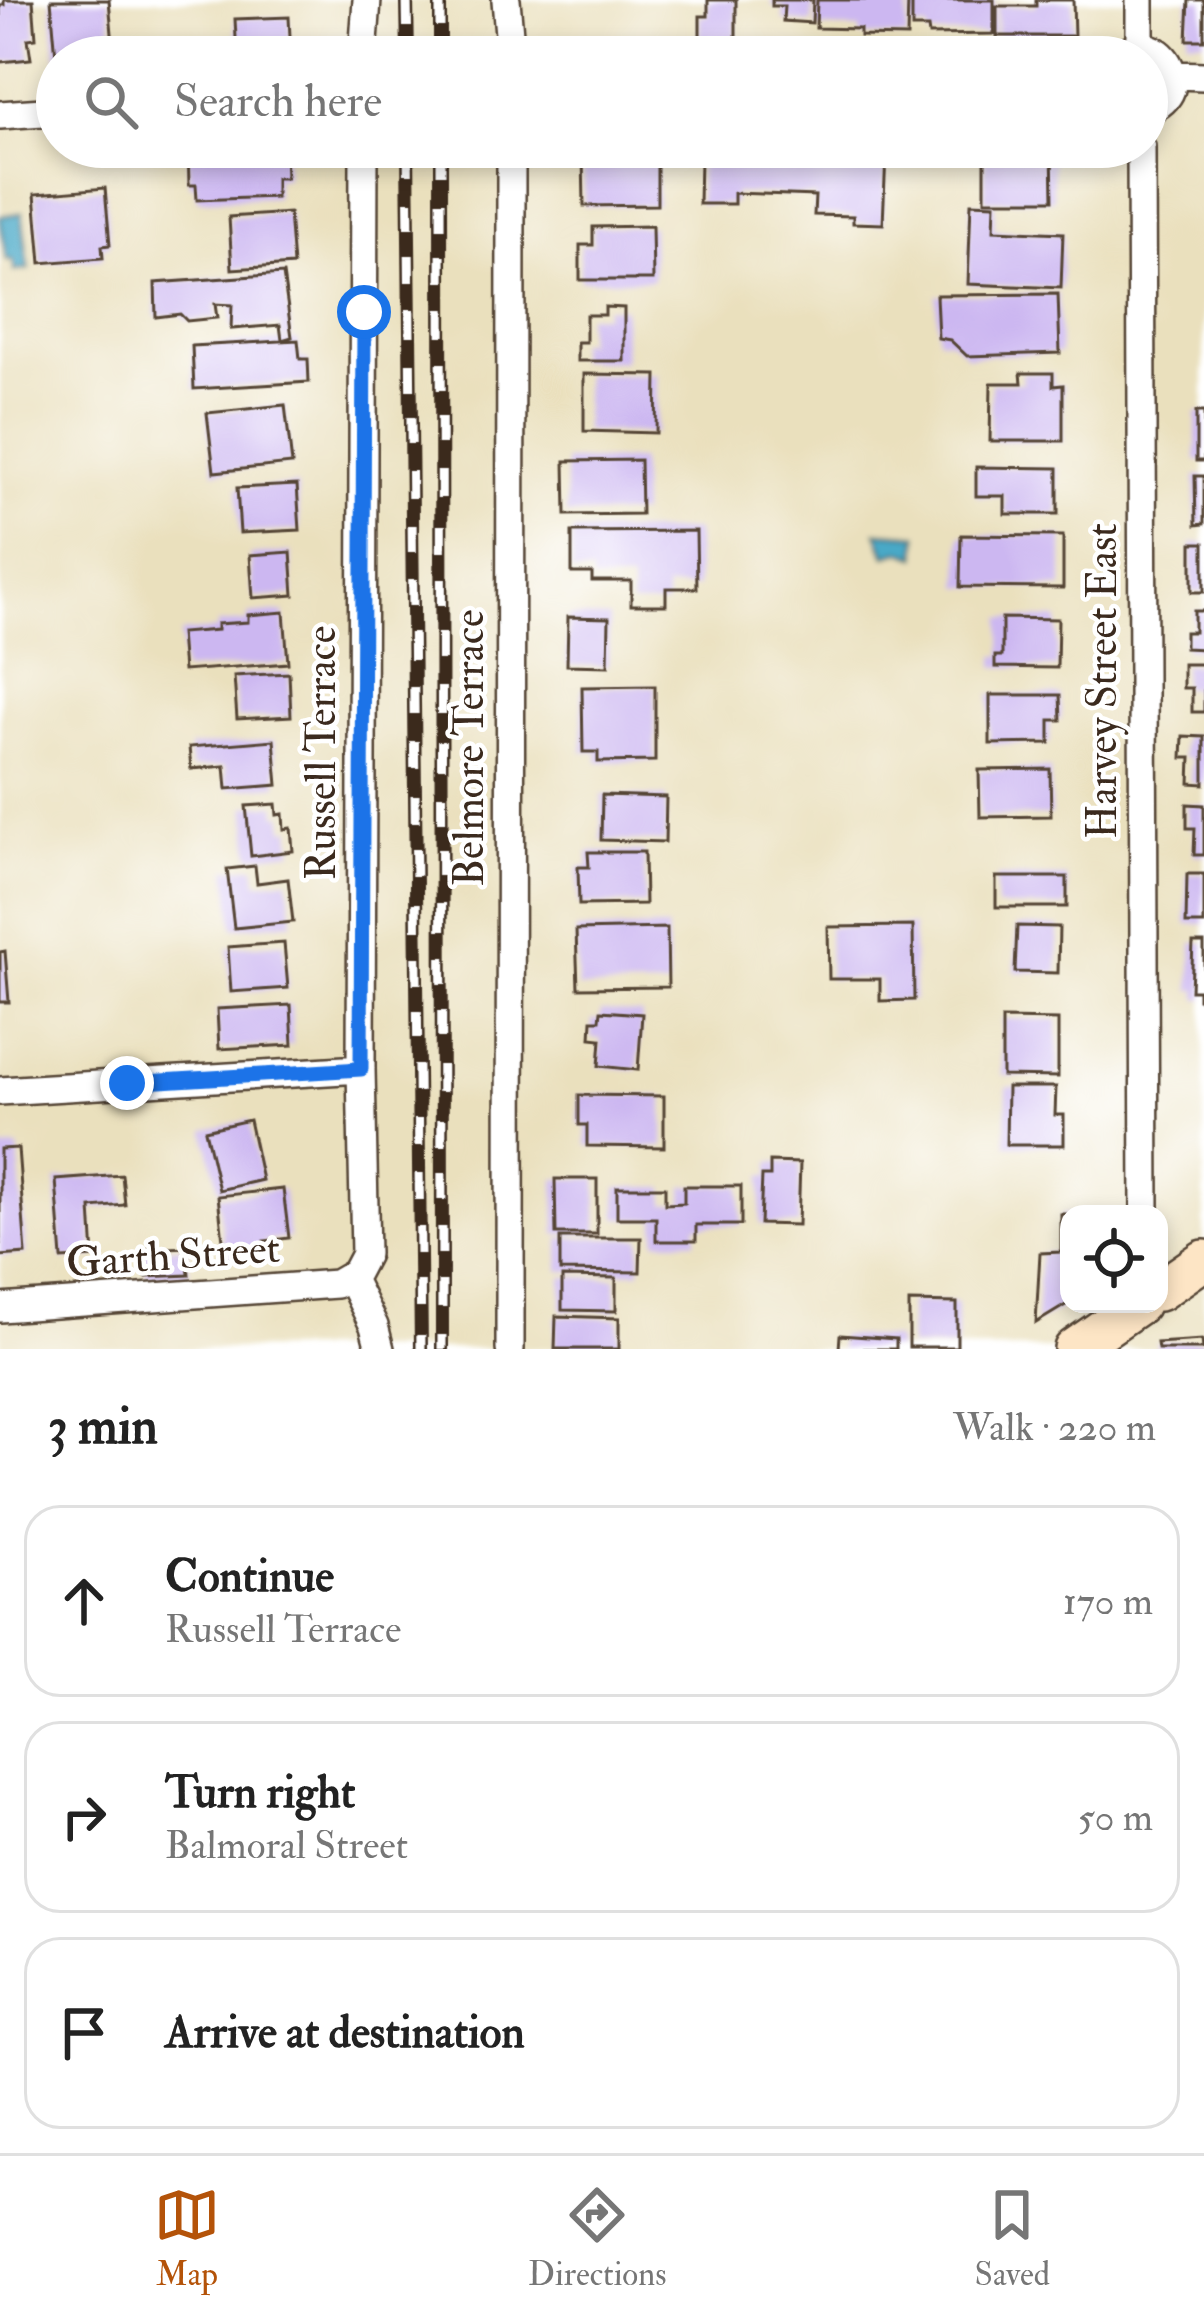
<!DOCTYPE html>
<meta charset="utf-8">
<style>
:root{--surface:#fff;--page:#f2f2f2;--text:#222;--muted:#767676;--line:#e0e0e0;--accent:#b45309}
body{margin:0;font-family:"IM FELL Double Pica",serif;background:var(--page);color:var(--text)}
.controls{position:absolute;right:36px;bottom:36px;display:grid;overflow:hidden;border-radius:24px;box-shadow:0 6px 18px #0003}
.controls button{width:108px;height:108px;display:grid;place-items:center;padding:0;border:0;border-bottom:3px solid var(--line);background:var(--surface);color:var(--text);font:60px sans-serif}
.stop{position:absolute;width:36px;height:36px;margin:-27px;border:9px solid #1a73e8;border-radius:50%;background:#fff}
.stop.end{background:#1a73e8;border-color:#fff;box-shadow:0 3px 12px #0008}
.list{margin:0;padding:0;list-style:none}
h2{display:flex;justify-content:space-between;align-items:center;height:156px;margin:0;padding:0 48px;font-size:51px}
h2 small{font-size:39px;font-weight:400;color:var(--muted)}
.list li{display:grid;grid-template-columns:78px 1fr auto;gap:36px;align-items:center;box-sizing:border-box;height:192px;margin:0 24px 24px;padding:0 24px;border:3px solid var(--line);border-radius:36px}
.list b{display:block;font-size:45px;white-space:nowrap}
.list p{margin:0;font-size:39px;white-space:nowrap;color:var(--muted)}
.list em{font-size:39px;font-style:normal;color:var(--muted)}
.icon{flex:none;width:66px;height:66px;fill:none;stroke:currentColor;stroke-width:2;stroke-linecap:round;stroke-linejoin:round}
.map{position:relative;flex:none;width:1204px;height:1349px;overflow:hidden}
.search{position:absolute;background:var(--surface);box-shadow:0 6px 18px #0003;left:36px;right:36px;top:36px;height:132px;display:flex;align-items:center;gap:30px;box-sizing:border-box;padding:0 42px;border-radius:66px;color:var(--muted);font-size:45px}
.sheet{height:804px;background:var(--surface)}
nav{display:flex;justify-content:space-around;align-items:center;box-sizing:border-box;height:168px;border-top:3px solid var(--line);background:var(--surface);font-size:33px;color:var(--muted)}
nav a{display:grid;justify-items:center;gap:6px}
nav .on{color:var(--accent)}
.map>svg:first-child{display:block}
.water{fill:#48a9c7;stroke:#426a72;stroke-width:3}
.building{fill:#ccb7f1}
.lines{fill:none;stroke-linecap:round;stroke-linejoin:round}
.minor-casing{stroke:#554536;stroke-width:32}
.secondary-casing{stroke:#554536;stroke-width:44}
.minor{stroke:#fff;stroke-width:27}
.secondary{stroke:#fde5c5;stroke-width:39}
.rail-casing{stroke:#3b2a1e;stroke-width:14}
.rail{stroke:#fff;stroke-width:9;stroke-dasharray:27;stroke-linecap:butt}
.route{stroke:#1a73e8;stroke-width:15}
.labels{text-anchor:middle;stroke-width:9;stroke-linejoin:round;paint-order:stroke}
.street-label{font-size:42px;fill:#3b2a1e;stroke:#fff}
</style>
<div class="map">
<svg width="1204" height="1349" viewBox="0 0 1204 1349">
<rect width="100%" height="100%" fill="#fff"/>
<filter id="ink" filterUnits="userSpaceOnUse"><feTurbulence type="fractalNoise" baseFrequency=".00833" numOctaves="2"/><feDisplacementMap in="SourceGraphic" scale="24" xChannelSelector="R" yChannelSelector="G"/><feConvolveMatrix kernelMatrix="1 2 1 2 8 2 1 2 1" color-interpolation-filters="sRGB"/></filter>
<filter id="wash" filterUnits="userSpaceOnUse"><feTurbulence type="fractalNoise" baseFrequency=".004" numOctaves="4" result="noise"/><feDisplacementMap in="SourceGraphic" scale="48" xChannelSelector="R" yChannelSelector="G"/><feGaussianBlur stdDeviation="2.7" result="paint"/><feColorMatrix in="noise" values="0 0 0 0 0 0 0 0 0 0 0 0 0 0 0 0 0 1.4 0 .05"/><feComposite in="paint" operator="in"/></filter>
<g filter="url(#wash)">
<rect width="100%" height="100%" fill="#eae0bd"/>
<!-- water -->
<path class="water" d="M22,213l7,56 -14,2 -2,-11h-7l-6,-44z
M877,532l41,3 -1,22 -17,-6 -14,4z"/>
<g id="blocks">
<!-- building -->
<path class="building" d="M4,0h29l3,38 -8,1 3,20 -31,3v-57h4z
M51,0h58l5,56 -58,1z
M708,0h28v40h-36v-24h8z
M772,0h41l-1,23 -29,-2 1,-15h-12z
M817,0h91l-1,37 -47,-1v-7l-44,-1z
M912,0h82v34l-65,1 -1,-7h-16z
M1036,0h37l1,36h-77v-30h39z
M1189,0h15v40h-17z
M289,17l2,40h-54l-2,-38z
M285,147l1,31h-10v19l-79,3 -1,-15h-7l-1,-37z
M783,147l33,4 -1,18 14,1v-7l19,1v-10l38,1 -3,69 -30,-1v-7l-39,-1 1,-19 -81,-3v11h-35l1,-45h26v-6h16l1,-5 23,1v6l16,1z
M1007,147l45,3 1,50h-68v-49h22z
M657,154v51l-73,1 -1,-51z
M105,188l5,57 -8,1 1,12 -62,5 -6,-69z
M971,203l24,1 -1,26 69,3 -2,55 -93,-4z
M289,213l4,52 -61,4 -3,-52z
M652,226l1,54h-73v-35h13v-18z
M283,274l9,63 -10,3 -2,-15 -49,4 1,-24 -17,-1 2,14 -30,3 -7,-7 -24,3 -1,-34z
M1058,294l2,59 -93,3 -17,-16 -12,-2 -2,-43z
M605,307l19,1v53h-47v-19h9v-27h19z
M298,340l2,19h8l1,23 -115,7 -2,-43z
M1021,373h32v13l10,-1v56h-73l1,-58h31z
M584,374l73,1 -1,58 -72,-2z
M285,405l7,59 -78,8 -7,-59z
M1196,412h8v49h-8z
M640,460l1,54 -75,1 -1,-54z
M976,467l82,1v46h-53v-18h-29z
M1195,476h9v48l-8,1z
M297,485l3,45 -60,3 -3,-45z
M696,531l1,57h-31v17h-35v-24h-39v-8h-20v-41z
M961,535l102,1v52l-103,-1z
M1192,543h12v49h-12z
M291,552l3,43 -41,3 -3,-43z
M1194,611h10v38l-19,-1v-16h9z
M284,612l4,51 -105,8 -3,-38 37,-3v-6l31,-2v-7z
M568,617l41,1 -1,48 -41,-1z
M1002,618l56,1 -1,49 -62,-1v-11h7z
M1183,664h21v48h-12v-24h-9z
M289,673l2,43 -54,3 -3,-43z
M655,686v75l-57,1v-10h-15l-1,-65z
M990,695h70l1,25h-11v23l-60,1z
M1183,736l21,1v47l-14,-1 1,-25h-9z
M274,740l4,45 -51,4 -2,-23 -34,3 -2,-22z
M1050,769l1,47 -71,1 -1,-47z
M602,795l64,2 -1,45 -64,-2z
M276,804l1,11 6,-1 1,15 7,-1 2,23 -42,5 -5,-50z
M1187,804l17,1v50h-10l1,-27h-8z
M588,852h56l1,52 -66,1 -1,-38h11z
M255,866l2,17 31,-4 5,43 -59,6 -7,-59z
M1187,874h17v50h-18z
M996,877h71v30h-71z
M913,926l1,74 -34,1v-22h-51l-1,-52z
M1017,926l42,1 -1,46 -43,-1z
M667,928l1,59 -90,1 -2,-58z
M284,943l4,45 -57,4 -3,-45z
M1193,943h11v56h-6v-9h-7z
M5,951l4,51h-9v-50z
M291,1005l2,40 -74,4 -2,-40z
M601,1011l41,3 -4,56 -39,-4 2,-27 -10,-1 1,-18h8z
M1002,1019l56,1v57l-56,-1z
M1007,1087h49l-1,28h9v30h-58z
M579,1095l85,1v51l-77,-1v-21h-8z
M249,1120l13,60 -43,10 -14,-60z
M18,1148l8,106 -26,2v-107z
M770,1162l30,1 -2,62 -38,-1 2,-48h8z
M122,1175l3,30 -34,3 3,49 -32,2 -6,-79z
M555,1179h42v55h-41z
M684,1186h57v39h-45v16h-40v-23h-39v-31h48v17l19,-1z
M283,1189l6,49 -25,3 1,13 -40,4 -7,-62z
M1061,1214h8v89l-33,20 4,-70 21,-1z
M560,1238h81l-1,34 -80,-1z
M187,1247l2,28 -43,2 -1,-28z
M562,1277l54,1v33l-54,-1z
M909,1302l48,1v44h-48z
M556,1316l63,2v31h-64z
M840,1335l56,4v10h-57z
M1202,1340l1,9h-45l-1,-6z"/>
</g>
</g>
<g filter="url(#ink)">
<use href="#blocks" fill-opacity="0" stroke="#554536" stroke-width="3"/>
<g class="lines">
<defs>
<path id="minor" d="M506,0l5,57
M1140,0v46
M363,57l4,-57
M1117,57c42,-36 84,35 30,53
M1173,75l31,1
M0,115l57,-4
M1141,147l4,1067
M0,1091l361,-22
M350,1277l24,49 6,23
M0,1308l336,-24 19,-11 10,-19 -4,-185 3,-922
M510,1349l1,-1202"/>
<path id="secondary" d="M1159,1291l45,-31
M1074,1349l65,-45"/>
</defs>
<!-- minor casing -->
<use href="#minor" class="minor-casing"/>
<!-- secondary casing -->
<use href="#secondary" class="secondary-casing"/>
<!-- minor -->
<use href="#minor" class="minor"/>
<!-- secondary -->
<use href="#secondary" class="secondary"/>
<defs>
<path id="rail" d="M407,0l1,57
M440,0v57
M408,147l13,1202
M441,147l1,1202"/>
</defs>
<!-- rail casing -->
<use href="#rail" class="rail-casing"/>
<!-- rail -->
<use href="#rail" class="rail"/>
</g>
</g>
<g class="lines" filter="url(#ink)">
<!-- route -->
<path class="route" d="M127,1083l234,-14 3,-757"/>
</g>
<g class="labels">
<!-- street labels -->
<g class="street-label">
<text transform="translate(1101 681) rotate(-90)" y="15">Harvey Street East</text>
<text transform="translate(468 748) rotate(-90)" y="15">Belmore Terrace</text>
<text transform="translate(320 753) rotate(-90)" y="15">Russell Terrace</text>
<text transform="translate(173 1254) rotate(-4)" y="15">Garth Street</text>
</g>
</g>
</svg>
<div class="controls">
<button><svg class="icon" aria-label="locate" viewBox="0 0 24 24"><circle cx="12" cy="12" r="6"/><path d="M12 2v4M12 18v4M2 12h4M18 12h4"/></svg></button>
</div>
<div class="stop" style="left:364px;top:312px"></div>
<div class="stop end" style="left:127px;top:1083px"></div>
<div class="search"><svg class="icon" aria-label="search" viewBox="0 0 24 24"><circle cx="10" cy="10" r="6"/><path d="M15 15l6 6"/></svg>Search here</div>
</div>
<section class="sheet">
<h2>3 min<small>Walk · 220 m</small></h2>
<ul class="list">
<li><svg class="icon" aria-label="ahead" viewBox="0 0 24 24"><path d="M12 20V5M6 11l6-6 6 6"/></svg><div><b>Continue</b><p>Russell Terrace</p></div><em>170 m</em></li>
<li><svg class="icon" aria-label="right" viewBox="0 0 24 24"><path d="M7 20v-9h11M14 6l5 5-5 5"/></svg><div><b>Turn right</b><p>Balmoral Street</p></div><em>50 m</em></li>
<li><svg class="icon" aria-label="arrive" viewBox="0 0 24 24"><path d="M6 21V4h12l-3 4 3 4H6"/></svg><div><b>Arrive at destination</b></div></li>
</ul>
</section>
<nav>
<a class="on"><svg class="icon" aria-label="map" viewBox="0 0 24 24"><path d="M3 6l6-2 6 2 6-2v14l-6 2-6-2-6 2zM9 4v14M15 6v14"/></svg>Map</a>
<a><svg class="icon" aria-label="directions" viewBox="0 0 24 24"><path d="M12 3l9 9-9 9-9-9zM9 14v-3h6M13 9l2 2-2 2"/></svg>Directions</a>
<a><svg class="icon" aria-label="saved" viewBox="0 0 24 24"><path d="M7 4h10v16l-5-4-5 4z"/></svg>Saved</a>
</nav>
